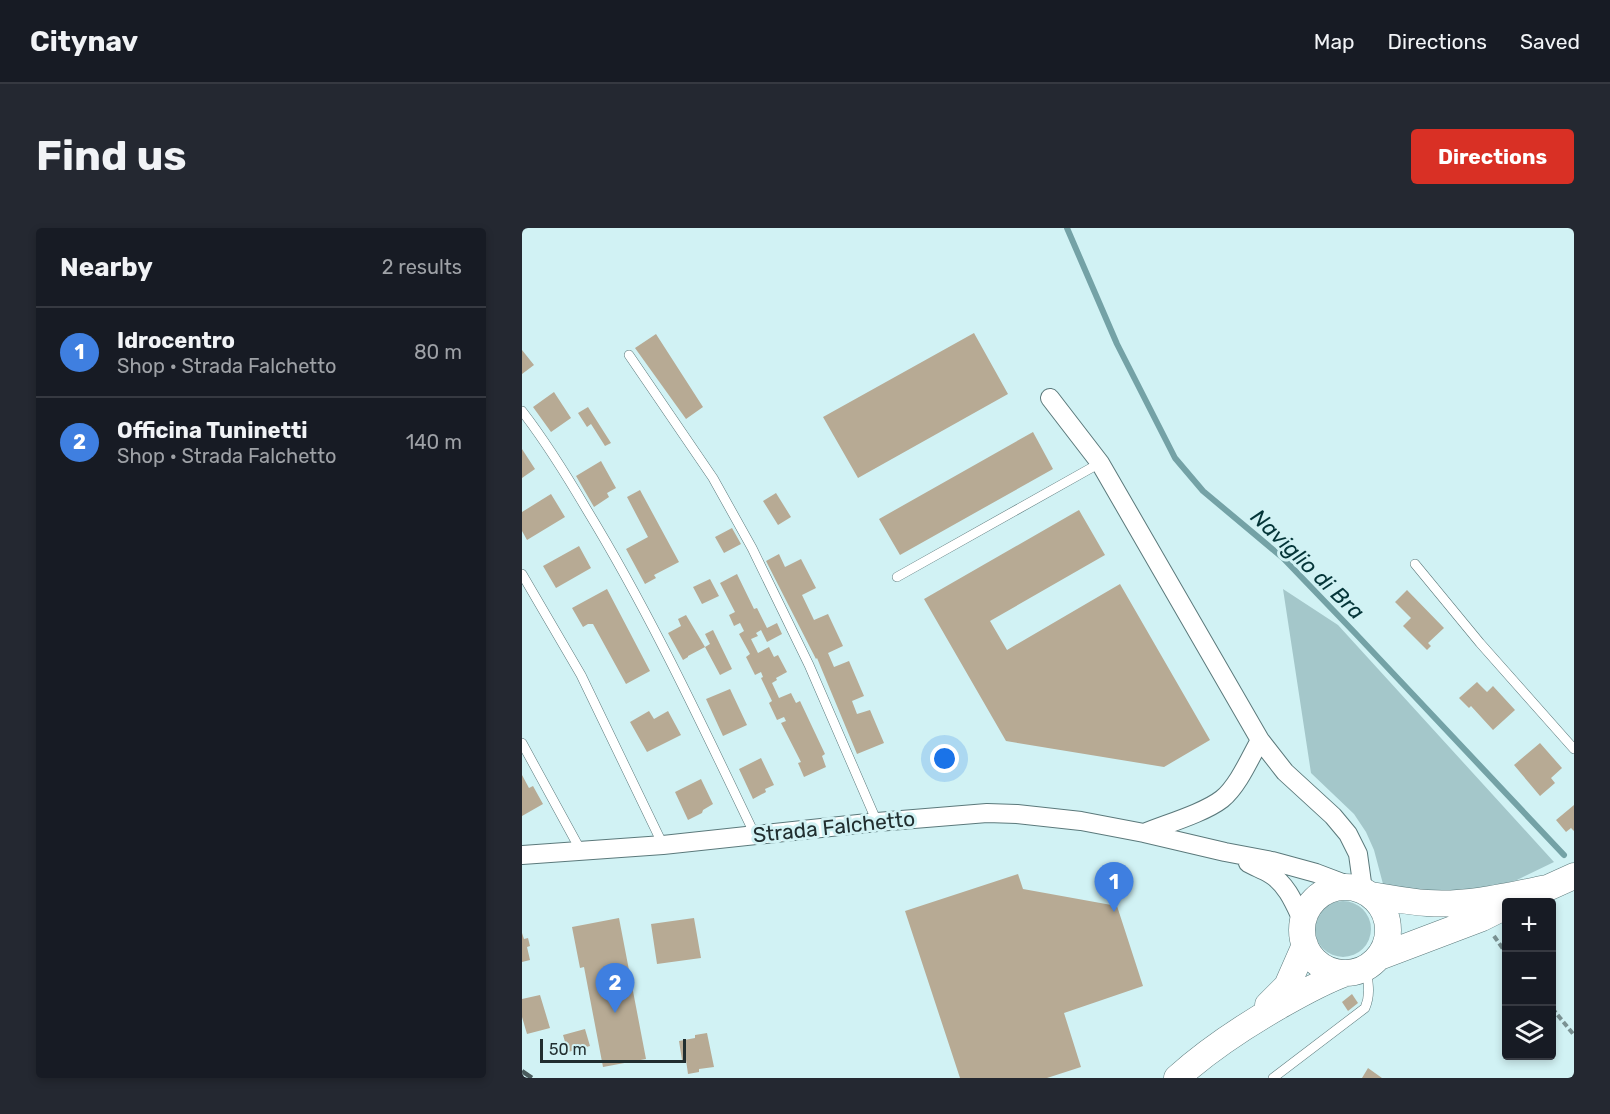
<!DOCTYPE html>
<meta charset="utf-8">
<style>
:root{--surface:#171b24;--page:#242831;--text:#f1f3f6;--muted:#9ea1a6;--line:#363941;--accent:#d93025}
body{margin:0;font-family:Rubik,sans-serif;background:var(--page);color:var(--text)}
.controls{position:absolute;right:18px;bottom:18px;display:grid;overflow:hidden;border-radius:6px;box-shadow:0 3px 9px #0003}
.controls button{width:54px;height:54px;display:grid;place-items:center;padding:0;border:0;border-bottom:2px solid var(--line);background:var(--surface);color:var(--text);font:30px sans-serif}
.scale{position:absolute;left:18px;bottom:15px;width:146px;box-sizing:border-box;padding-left:6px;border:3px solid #212e2f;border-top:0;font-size:16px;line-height:21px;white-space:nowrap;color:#212e2f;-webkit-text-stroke:4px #d1f2f4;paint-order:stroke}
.you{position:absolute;left:423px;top:531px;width:21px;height:21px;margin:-15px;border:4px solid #fff;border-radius:50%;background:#1a73e8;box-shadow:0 0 0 9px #1a73e833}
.badge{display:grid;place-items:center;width:39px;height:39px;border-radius:50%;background:var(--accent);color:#fff;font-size:20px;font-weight:700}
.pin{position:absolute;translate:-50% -50px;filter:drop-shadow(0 2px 3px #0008)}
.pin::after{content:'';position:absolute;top:32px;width:21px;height:18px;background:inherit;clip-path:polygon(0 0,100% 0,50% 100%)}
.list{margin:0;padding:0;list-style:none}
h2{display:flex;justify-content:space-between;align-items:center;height:78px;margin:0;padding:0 24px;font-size:26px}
h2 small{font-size:20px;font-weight:400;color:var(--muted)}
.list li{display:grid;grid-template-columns:39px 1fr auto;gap:18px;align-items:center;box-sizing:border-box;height:90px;padding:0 24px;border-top:2px solid var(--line)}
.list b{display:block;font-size:22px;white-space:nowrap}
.list p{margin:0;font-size:20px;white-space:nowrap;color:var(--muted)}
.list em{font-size:20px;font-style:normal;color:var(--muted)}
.icon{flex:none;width:33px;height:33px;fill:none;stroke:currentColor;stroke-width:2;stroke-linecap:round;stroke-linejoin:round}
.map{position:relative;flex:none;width:1052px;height:850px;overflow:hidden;border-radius:6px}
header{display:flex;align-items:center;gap:36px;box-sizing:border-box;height:84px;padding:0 30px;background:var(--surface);border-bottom:2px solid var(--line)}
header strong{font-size:28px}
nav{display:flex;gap:33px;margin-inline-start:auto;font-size:21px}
.intro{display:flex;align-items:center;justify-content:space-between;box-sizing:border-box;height:144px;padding:0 36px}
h1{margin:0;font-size:42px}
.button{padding:15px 27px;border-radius:6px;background:var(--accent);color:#fff;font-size:21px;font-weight:700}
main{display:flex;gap:36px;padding:0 36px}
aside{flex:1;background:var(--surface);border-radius:6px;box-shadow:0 3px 9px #0003}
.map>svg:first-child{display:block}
.green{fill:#a4c7ca}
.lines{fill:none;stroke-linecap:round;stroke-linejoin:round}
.stream{stroke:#74a2a6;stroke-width:6}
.building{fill:#b7aa94}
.lane-casing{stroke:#5b797b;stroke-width:10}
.street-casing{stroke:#5b797b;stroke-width:20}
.secondary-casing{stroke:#5b797b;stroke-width:27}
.path{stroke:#7b9293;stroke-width:4;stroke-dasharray:6 3;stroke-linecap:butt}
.lane{stroke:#fff;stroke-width:9}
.street{stroke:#fff;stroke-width:18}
.secondary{stroke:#fff;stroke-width:26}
.rail{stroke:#495a5c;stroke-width:4.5;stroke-dasharray:12 6;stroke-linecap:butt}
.labels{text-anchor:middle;stroke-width:6;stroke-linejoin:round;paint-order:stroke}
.street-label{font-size:21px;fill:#212e2f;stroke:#d1f2f4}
.water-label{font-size:22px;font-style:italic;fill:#043538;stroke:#d1f2f4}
</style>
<header>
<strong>Citynav</strong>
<nav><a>Map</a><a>Directions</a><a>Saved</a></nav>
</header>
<div class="intro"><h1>Find us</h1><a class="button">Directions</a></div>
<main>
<aside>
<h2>Nearby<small>2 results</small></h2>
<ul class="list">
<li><span class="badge" style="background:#3f7fe0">1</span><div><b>Idrocentro</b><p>Shop · Strada Falchetto</p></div><em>80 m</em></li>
<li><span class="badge" style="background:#3f7fe0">2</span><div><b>Officina Tuninetti</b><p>Shop · Strada Falchetto</p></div><em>140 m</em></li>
</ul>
</aside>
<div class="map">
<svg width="1052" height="850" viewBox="0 0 1052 850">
<rect width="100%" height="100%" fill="#d1f2f4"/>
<!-- green -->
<path class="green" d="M761,361l55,36 216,237 -37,18 -38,10 -51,2 -45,-8 -9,-34 -8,-18 -12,-18 -43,-41z
M793 701a28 28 0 1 1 56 0a28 28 0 1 1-56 0Z"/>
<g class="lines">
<!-- stream -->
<path class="stream" d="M545,0l50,116 58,114 28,33 80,67 72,75 209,222"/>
</g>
<!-- building -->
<path class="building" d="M452,105l34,61 -150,84 -35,-61z
M134,106l47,73 -17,12 -51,-71z
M0,122l12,15 -12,9z
M32,164l17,26 -20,14 -18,-25z
M66,179l23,36 -6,3 -14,-22 -4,3 -9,-14z
M511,204l20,37 -153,86 -21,-36z
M0,221l13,20 -13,9z
M79,233l15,27 -9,5 2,4 -15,10 -18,-31z
M118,262l39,72 -25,13 2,3 -11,6 -19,-35 22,-12 -21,-40z
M254,265l15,24 -13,8 -15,-24z
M29,266l14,23 -38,23 -5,-9v-19z
M557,282l26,45 -115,66 17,29 113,-66 90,156 -46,27 -158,-26 -82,-142z
M210,300l9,16 -17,9 -9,-16z
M57,318l12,22 -35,20 -13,-22z
M257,326l6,13 16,-8 15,29 -14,7 12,25 14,-6 15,32 -15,7 6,14 15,-6 15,35 -12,5 5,13 13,-4 14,33 -27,11 -40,-96 -1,1 -50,-98z
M215,346l17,35 3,-1 10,20 10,-5 5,11 -15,8 -6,-12 -5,3 2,3 -7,3 7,14 11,-6 5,10 4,-2 9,17 -11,6 1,2 -5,3 7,15 12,-5 5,10 4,-2 25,53 -3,2 4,11 -22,10 -6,-14 3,-1 -20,-39 5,-2 -2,-4 -7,3 -8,-17 3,-2 -11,-23 2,-1 -2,-5 -6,3 -9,-18 4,-3 -11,-20 5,-3 -4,-8 -6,3 -5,-11 6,-3 -15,-29z
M188,351l9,17 -17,8 -9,-17z
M85,361l43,82 -24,13 -33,-60h-5l-5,3 -11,-19z
M885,362l37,38 -16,15 3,3 -4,4 -24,-24 8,-8 -16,-16z
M164,387l19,32 -17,9v1l-5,3 -15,-27 13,-7 -3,-7z
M191,402l19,39 -12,6 -15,-28 5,-3 -5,-10z
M955,454l10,10 6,-6 22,24 -22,20 -22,-24 -2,2 -10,-10z
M208,461l17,36 -24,11 -17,-37z
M127,483l5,8 14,-8 13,24 -34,17 -17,-30z
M1018,515l22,25 -11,10 4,5 -15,13 -26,-31z
M239,530l13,27 -9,4 1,3 -13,7 -14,-30z
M0,547l7,13 4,-2 10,18 -21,12z
M179,551l12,25 -10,6 -1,3 -14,7 -13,-28z
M1052,577v26l-3,-3 -5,4 -10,-12z
M496,646l5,15 94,17 26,80 -79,27 17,54 -34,11h-87l-55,-167z
M97,690l27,141 -43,8 -19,-100 -4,1 -8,-41z
M172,690l7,40 -44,6 -6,-40z
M0,705l2,6 4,-1 2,8 -3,1 3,13 -8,2z
M830,766l6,9 -10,8 -6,-9z
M18,767l10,33 -23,6 -5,-17v-18z
M63,801l5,17 -22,6 -5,-17z
M185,805l7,34 -15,2v3l-11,2 -2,-14h-4l-3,-19 16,-3v-3z
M846,840l14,10h-20z"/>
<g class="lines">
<defs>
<path id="lane" d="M107,127l84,123 39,70 57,117 68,157
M0,183c24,31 45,65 65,99 64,105 115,215 168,325
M893,336l65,79 94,106
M0,346l59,101 82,170
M375,349l203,-114
M0,515l59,108
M751,850l92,-70c6,-14 3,-26 1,-41"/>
<path id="street" d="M528,170l50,65 160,277 25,32 48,44 15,18 10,20 5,36
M622,605c22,-9 60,-20 78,-34 16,-13 28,-41 38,-59
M0,627l141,-10 214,-23 110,-9 30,1 64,7 63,12 81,19 47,9 44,12 37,14
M726,635c7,4 16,7 22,11 17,10 25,31 33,48"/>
<path id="secondary" d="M780 702a43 43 0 1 1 86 0a43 43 0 1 1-86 0Z
M849,667c19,3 37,7 56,8 40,3 81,-7 120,-15
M1010,667l42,-19
M857,729l103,-39 24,-12
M746,777l19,-19 18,-41
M655,850c32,-29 69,-53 106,-74 21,-12 41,-23 63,-31"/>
</defs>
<!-- lane casing -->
<use href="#lane" class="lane-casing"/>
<!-- street casing -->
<use href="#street" class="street-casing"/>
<!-- secondary casing -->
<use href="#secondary" class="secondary-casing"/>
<!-- path -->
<path class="path" d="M972,708l12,17
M1030,780l22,27"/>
<!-- lane -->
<use href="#lane" class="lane"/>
<!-- street -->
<use href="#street" class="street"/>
<!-- secondary -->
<use href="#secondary" class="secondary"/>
<!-- rail -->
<path class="rail" d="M0,843l10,7"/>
</g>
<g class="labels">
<!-- street labels -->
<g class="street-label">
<text transform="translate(312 599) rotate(-6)" y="7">Strada Falchetto</text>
</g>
<!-- water labels -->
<g class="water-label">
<text transform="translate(786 336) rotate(44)" y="8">Naviglio di Bra</text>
</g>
</g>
</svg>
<div class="controls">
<button>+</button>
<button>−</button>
<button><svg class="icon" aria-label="layers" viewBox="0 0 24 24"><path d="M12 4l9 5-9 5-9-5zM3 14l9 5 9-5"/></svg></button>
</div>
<div class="scale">50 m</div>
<div class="you"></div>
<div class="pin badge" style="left:592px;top:684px;background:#3f7fe0">1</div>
<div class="pin badge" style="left:93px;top:785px;background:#3f7fe0">2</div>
</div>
</main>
